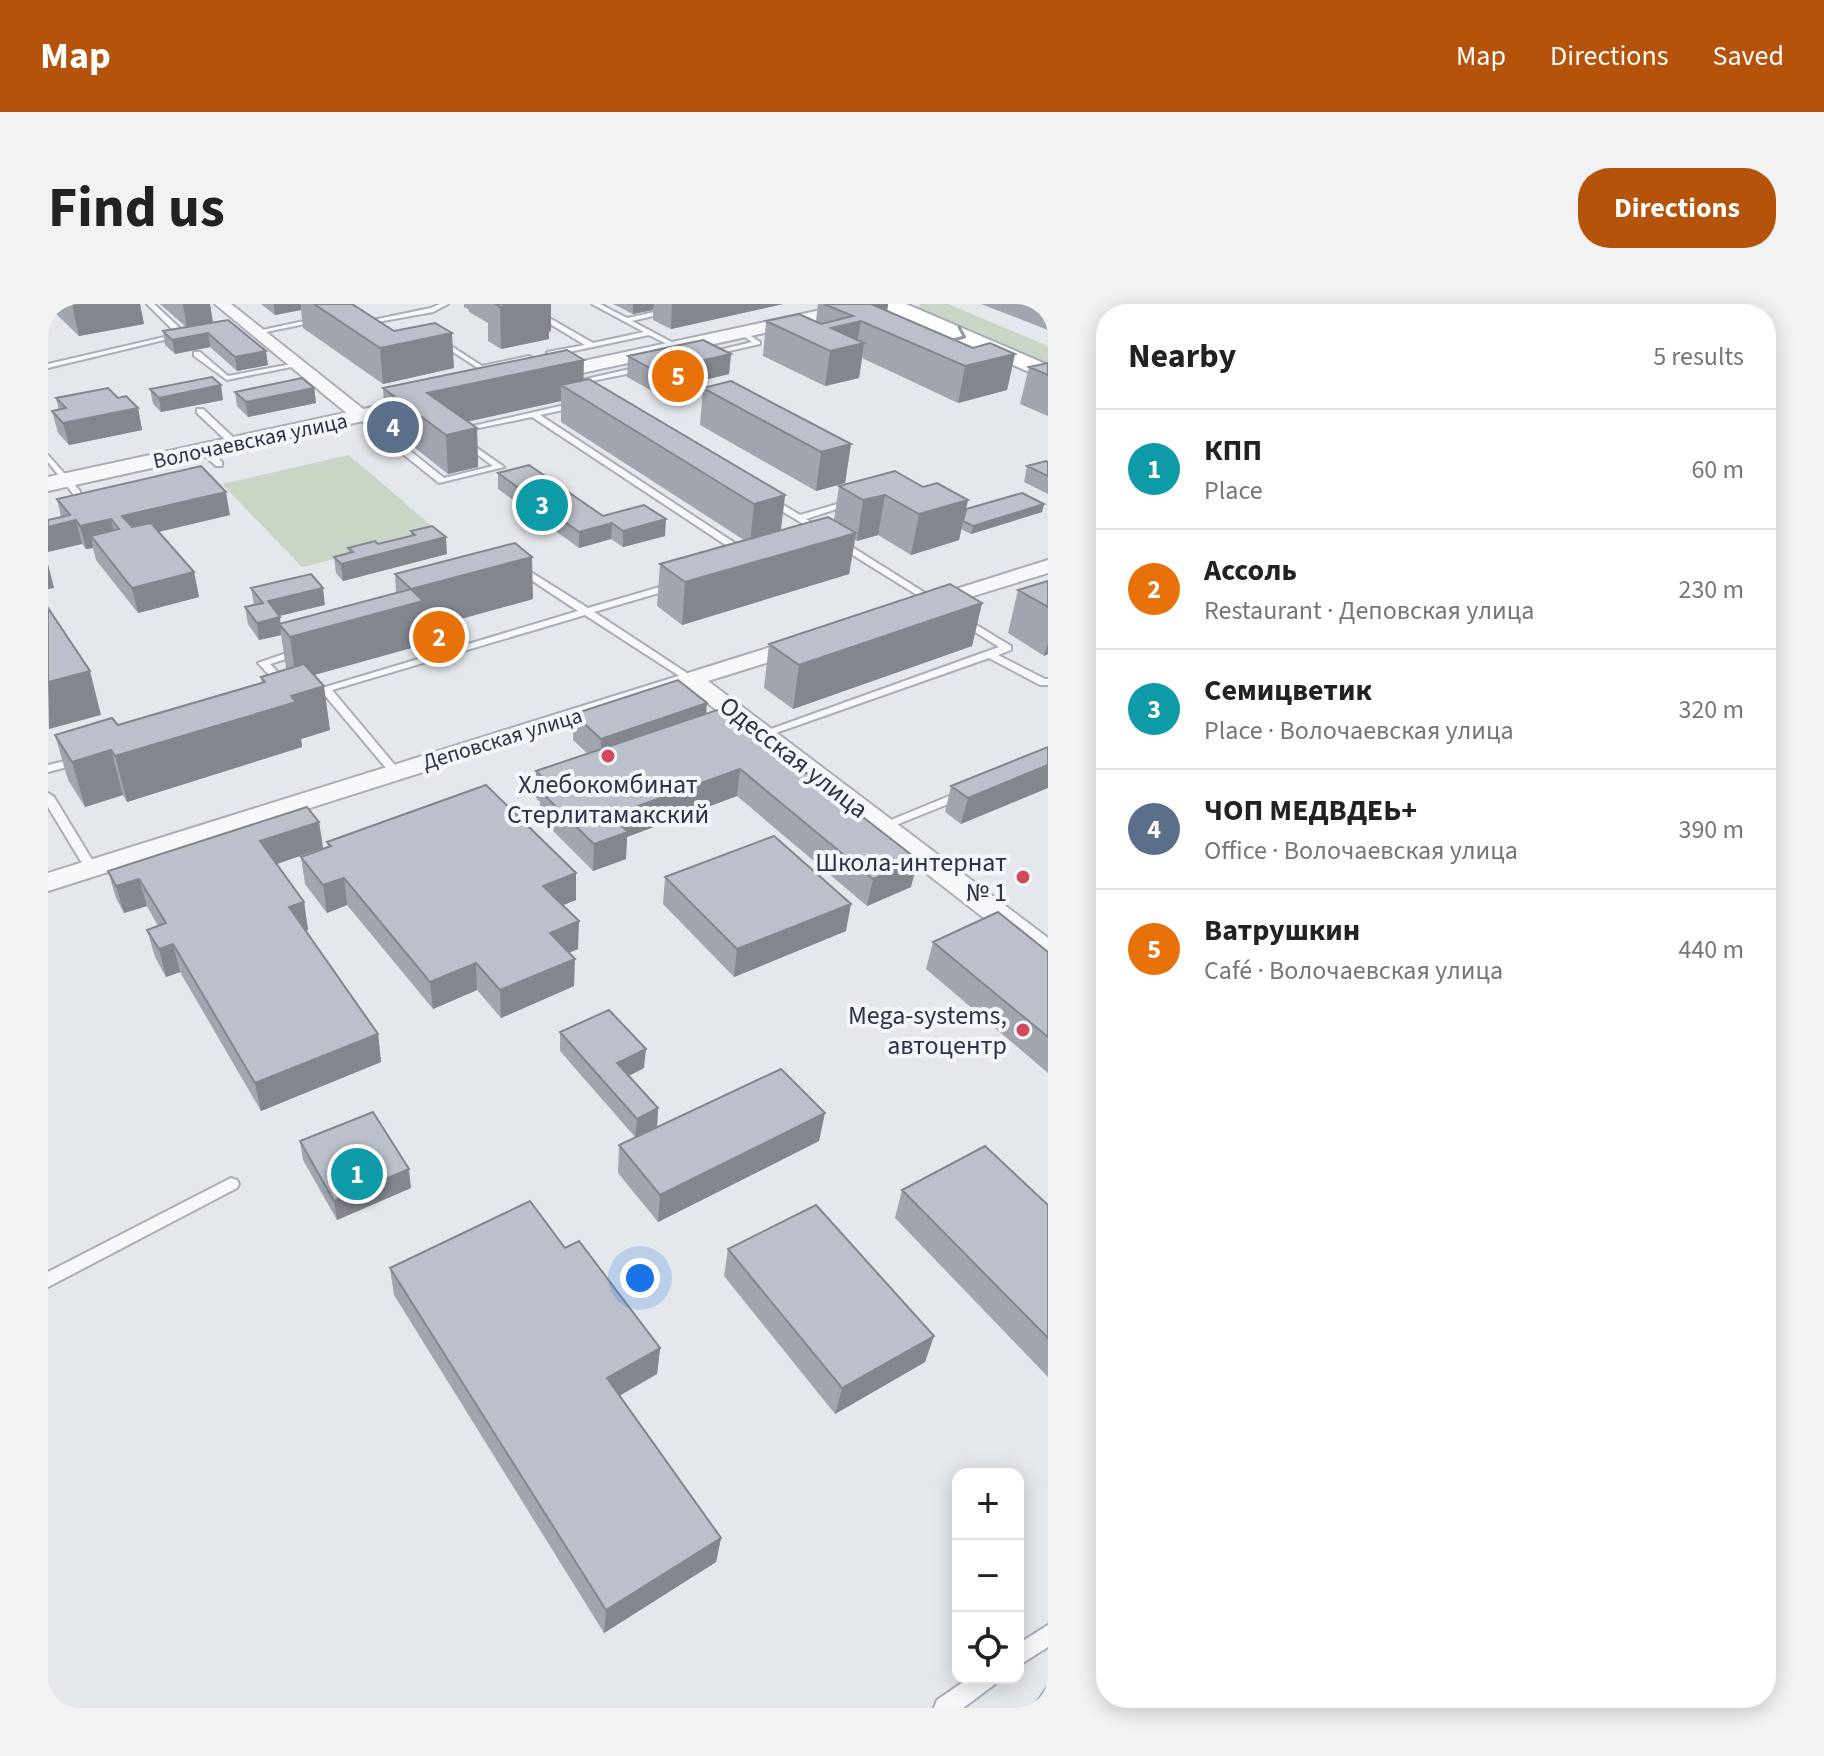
<!DOCTYPE html>
<meta charset="utf-8">
<style>
:root{--surface:#fff;--page:#f2f2f2;--text:#222;--muted:#767676;--line:#e0e0e0;--accent:#b45309}
body{margin:0;font-family:"Source Sans 3",sans-serif;background:var(--page);color:var(--text)}
.controls{position:absolute;right:24px;bottom:24px;display:grid;overflow:hidden;border-radius:16px;box-shadow:0 4px 20px #0003}
.controls button{width:72px;height:72px;display:grid;place-items:center;padding:0;border:0;border-bottom:2px solid var(--line);background:var(--surface);color:var(--text);font:40px sans-serif}
.you{position:absolute;left:592px;top:974px;width:28px;height:28px;margin:-20px;border:6px solid #fff;border-radius:50%;background:#1a73e8;box-shadow:0 0 0 12px #1a73e833}
.badge{display:grid;place-items:center;width:52px;height:52px;border-radius:50%;background:var(--accent);color:#fff;font-size:26px;font-weight:700}
.pin{position:absolute;translate:-50% -50%;border:4px solid #fff;box-shadow:0 2px 8px #0006}
.list{margin:0;padding:0;list-style:none}
h2{display:flex;justify-content:space-between;align-items:center;height:104px;margin:0;padding:0 32px;font-size:34px}
h2 small{font-size:26px;font-weight:400;color:var(--muted)}
.list li{display:grid;grid-template-columns:52px 1fr auto;gap:24px;align-items:center;box-sizing:border-box;height:120px;padding:0 32px;border-top:2px solid var(--line)}
.list b{display:block;font-size:30px;white-space:nowrap}
.list p{margin:0;font-size:26px;white-space:nowrap;color:var(--muted)}
.list em{font-size:26px;font-style:normal;color:var(--muted)}
.icon{flex:none;width:44px;height:44px;fill:none;stroke:currentColor;stroke-width:2;stroke-linecap:round;stroke-linejoin:round}
.map{position:relative;flex:none;width:1000px;height:1404px;overflow:hidden;border-radius:32px}
header{display:flex;align-items:center;gap:48px;box-sizing:border-box;height:112px;padding:0 40px;background:var(--accent);color:#fff}
header strong{font-size:38px}
nav{display:flex;gap:44px;margin-inline-start:auto;font-size:28px}
.intro{display:flex;align-items:center;justify-content:space-between;box-sizing:border-box;height:192px;padding:0 48px}
h1{margin:0;font-size:56px}
.button{padding:20px 36px;border-radius:32px;background:var(--accent);color:#fff;font-size:28px;font-weight:700}
main{display:flex;gap:48px;padding:0 48px}
aside{flex:1;background:var(--surface);border-radius:32px;box-shadow:0 4px 20px #0003}
.map>svg:first-child{display:block}
.green{fill:#c9d6c5}
.lines{fill:none;stroke-linecap:round;stroke-linejoin:round}
.service-casing{stroke:#a9aeb7;stroke-width:4}
.minor-casing{stroke:#a9aeb7;stroke-width:4}
.tertiary-casing{stroke:#a9aeb7;stroke-width:4}
.primary-casing{stroke:#a3abb8;stroke-width:4}
.service{fill:#f7f8fa;fill-rule:evenodd}
.minor{fill:#f7f8fa;fill-rule:evenodd}
.tertiary{fill:#f7f8fa;fill-rule:evenodd}
.primary{fill:#fff;fill-rule:evenodd}
.wall{fill:#a1a5ae}
.shaded-wall{fill:#83868d}
.building{fill:#bbc0ca;stroke:#83868d;stroke-width:2}
.oneway{stroke:#959aa2}
.poi-dot{fill:#d1495b;stroke:#f4f6f9;stroke-width:3}
.labels{text-anchor:middle;stroke-width:8;stroke-linejoin:round;paint-order:stroke}
.far-street-label{font-size:22px;fill:#2b3445;stroke:#f4f6f9}
.street-label{font-size:26px;fill:#2b3445;stroke:#f4f6f9}
.poi-label{font-size:26px;fill:#2b3445;stroke:#f4f6f9;text-anchor:end}
</style>
<header>
<strong>Map</strong>
<nav><a>Map</a><a>Directions</a><a>Saved</a></nav>
</header>
<div class="intro"><h1>Find us</h1><a class="button">Directions</a></div>
<main>
<div class="map">
<svg width="1000" height="1404" viewBox="0 0 1000 1404">
<rect width="100%" height="100%" fill="#e4e7ec"/>
<!-- green -->
<path class="green" d="M873,0h27l100,42v20l-133,-56z
M301,151l91,78 -138,34 -80,-83z"/>
<g class="lines">
<defs>
<path id="service" d="M99,0h7l30,28 9,1 -145,35v-4l129,-30z
M392,0h8l-15,8 -72,13 -3,-2 73,-15z
M469,0h8l68,39 51,-11 -52,-28h8l27,14 65,-14h12l-72,17 47,25v2h-4l-26,-13 -99,21 -3,-4 38,-7z
M270,14l2,3 -64,13 -3,-2z
M695,27l17,11v2l-53,12 -4,-2 49,-12 -11,-8z
M403,42l31,20 47,-10 4,2 -52,12 -31,-20 -13,3 -4,-2z
M146,48h6l28,24 69,-13 4,2 -74,15 -33,-24z
M595,62h3v4l-69,14 -4,-2z
M530,98l4,2 -1,2 -41,9 210,138v4h-6l-212,-140 -73,15 -4,-2z
M149,105h6l34,32v4h-6l-34,-32z
M310,110h6l80,64 49,-12 -33,-24 -1,-2 4,-2 41,29 -65,16 -81,-65z
M153,144h6l15,14v4h-6l-15,-14z
M0,151l32,36v4h-6l-26,-33z
M722,193l30,18 51,-15 4,3 -49,16 17,10 2,2 -5,3 -53,-32v-4z
M787,236h6l100,63 -8,2 -98,-61z
M475,267h6l59,37 82,-24h6v4l-82,24 102,67 -5,3 -4,-1 -102,-66 -253,75 67,80 2,2 -6,3 -4,-1 -68,-81 -6,1 -5,-3 266,-80 -53,-35 -8,3 -5,-3z
M912,311l51,31v4l-13,5 47,24h3v6h-8l-51,-27 -222,78 -4,1 -6,-3 242,-87 -43,-27 -1,-2z
M253,344l5,3 -1,2 -35,11 19,20v4h-8l-23,-25z
M34,453l6,3 -2,2 -38,10v-7z
M916,486l6,4 -2,2 -82,33 -4,1 -6,-4z
M0,489l6,4 43,71 -2,3h-8l-2,-3 -37,-61z
M183,874l6,2 2,4 -2,4 -189,99v-15z
M1000,1321v22l-30,19v-22z
M921,1374h29l-4,7 -31,23h-29l3,-8z"/>
<path id="minor" d="M167,0h16l136,108 2,4 -2,4h-12z
M1000,256v13l-120,37 -10,-6 3,-4z
M758,332l11,7 -3,5 -106,33 340,257v25l-10,-3 -350,-272 -640,203v-18z"/>
<path id="tertiary" d="M801,0h34l-9,5 -342,75 -10,-6 10,-6z
M385,90l7,2 3,4 -3,4 -392,87v-14z"/>
<path id="primary" d="M830,0h28l142,61v15l-167,-72z"/>
</defs>
<!-- service casing -->
<use href="#service" class="service-casing"/>
<!-- minor casing -->
<use href="#minor" class="minor-casing"/>
<!-- tertiary casing -->
<use href="#tertiary" class="tertiary-casing"/>
<!-- primary casing -->
<use href="#primary" class="primary-casing"/>
<!-- service -->
<use href="#service" class="service"/>
<!-- minor -->
<use href="#minor" class="minor"/>
<!-- tertiary -->
<use href="#tertiary" class="tertiary"/>
<!-- primary -->
<use href="#primary" class="primary"/>
</g>
<!-- wall -->
<path class="wall" d="M3,0h89l4,20 -65,12 -27,-26z
M112,0h50l3,19 55,42 -31,6 -27,-24 -35,7 -10,-9 -2,-14 23,-4z
M213,0h91l102,64 -71,16 -80,-56 -2,-18 -26,5z
M416,0h87v27l-2,1v7l-48,10 -13,-8v-18l-19,-11v-2l-5,-3z
M565,0h170l-112,25 -18,-9v-10l-20,4z
M770,0h70l-1,7 86,37 42,6 -8,36 -49,13 -96,-45 -3,20 -34,8 -62,-30 3,-35h50z
M933,0h67v26z
M683,50l-2,20 -75,18 -27,-15 1,-21z
M1000,59v53l-28,-12 9,-37z
M535,76l202,115 -4,35 53,-10 5,-34 85,1 44,13 -2,9 78,-5 -2,8 -71,22 -10,-5 -2,11 -48,15 -33,-20 -21,6 -2,-1 -6,34 -167,51 -25,-19 3,-42 84,-24 -183,-118v-21l-94,21 10,6 1,39 -30,7 -62,-49 -3,-37z
M266,84l2,15 -68,14 -11,-11 -2,-14z
M655,84l148,56 -6,39 -29,8 -116,-66z
M102,85l73,11 -62,12 -8,-8z
M8,94h62l20,10 4,22 -73,15 -11,-12 -6,-22 7,-1z
M1000,158v32l-24,-12 3,-16z
M450,169l105,43 62,20 -42,11 -12,-8 -32,9 -81,-59z
M9,195l173,16 -71,17 35,40 5,25 -61,16 -42,-53 -3,-12 -7,1 -25,-32z
M363,227l36,23 -104,27 -7,-8 -2,-16 15,-4 -1,-5 30,-4 33,-8z
M347,270l138,25 -76,21 5,5 1,17 -29,8 -8,-7 -112,32 16,55 -29,9 1,8 -175,55 -4,-7 -38,12 -17,-27 -13,-45 63,-10 144,-42 -1,-6 26,-8 -1,-1 -5,-33 -22,5 -11,-16 -3,-17 9,-2 -3,-17 74,17 -46,11 2,8 115,-31z
M1000,277v73l-4,2 -36,-23 10,-43z
M934,299l-10,43 -179,63 -29,-21 5,-44z
M658,409l205,174 -44,19 -130,-110 -110,41 -1,22 -33,12 -53,-53v-16l-4,-4v-27l52,-17 -15,-14 1,-26z
M1000,443l-87,77 -16,-12 6,-26z
M271,518l4,26 -46,16 27,38 4,28 -3,1 73,103 3,28 -120,49 -81,-139 -14,5 -11,-20 -8,-27 11,-4 -11,-20 -23,7 -8,-15 -8,-27z
M279,538l249,58 -13,5 15,44 -9,4 5,33 -73,32 -24,-28 -44,19 -86,-104 -20,8 -22,-29 -4,-27 27,-10z
M617,573l181,54 -112,46 -71,-73z
M885,638l115,10v121l-122,-104z
M512,728l84,36 -15,8 29,32 -1,19 162,14 -161,81 -40,-49 1,-28 16,-8 -75,-86z
M252,837l111,47 -74,32 -34,-60z
M854,886l146,15v172l-153,-159z
M517,944l95,100 -3,26 -38,22 102,142 -5,24 -112,71 -210,-338 -4,-27z
M680,945l197,113 -90,52 -111,-138z
M1000,1379v25h-17z"/>
<!-- shaded-wall -->
<path class="shaded-wall" d="M24,0h68l4,20 -65,12z
M135,0h27l3,19 -26,5z
M226,0h27v6l-26,5z
M461,0h42v27l-2,1v7l-48,10 -1,-42z
M585,0h21l-1,6 -20,4z
M624,0h111l-112,25z
M823,0h17l-4,27z
M813,17l-4,23 7,-1 -5,35 -34,8 5,-35 1,-23z
M160,29l2,14 -35,7 -3,-14z
M404,29l2,35 -71,16 -3,-36z
M218,47l2,14 -31,6 -2,-14z
M683,50l-2,20 -75,18 1,-21z
M967,50l-8,36 -49,13 7,-37z
M536,56l-1,36 -22,-11v16l-124,27 -10,-35z
M173,81l2,15 -62,12 -2,-14z
M266,84l2,15 -68,14 -2,-15z
M90,104l4,22 -73,15 -6,-22z
M429,124l1,39 -30,7 -2,-39z
M803,140l-6,39 -29,8 5,-39z
M178,188l4,23 -103,24 -5,-23z
M737,191l-5,40 -30,9 4,-40z
M837,191l-7,40 -21,6 6,-41z
M920,196l-9,40 -48,15 8,-41z
M996,200l-2,8 -71,22 2,-8z
M63,215l5,23 -25,-6 2,12 -7,1 -6,-23z
M618,215l-1,17 -42,11v-16z
M28,216l6,24 -34,8v-25z
M564,219l-1,16 -32,9v-16z
M808,229l-7,41 -167,51 3,-43z
M398,233l1,17 -104,27 -2,-17z
M484,253l1,42 -105,29 -3,-2 1,18 -130,36 -6,-43 121,-48z
M0,260l6,24 -6,1z
M146,268l5,25 -61,16 -6,-25z
M275,284l2,17 -55,13 -2,-17z
M934,299l-10,43 -179,63 6,-44z
M232,313l1,18 -22,5 -2,-17z
M414,321l1,17 -29,8 -1,-17z
M1000,339v11l-4,2z
M42,367l11,44 -52,14 -1,-47z
M276,382l6,44 -29,9 1,8 -175,55 -12,-46 176,-60z
M659,399l-2,26 -104,36v-26z
M63,446l12,45 -38,12 -13,-45z
M1000,461v23l-87,36 7,-26z
M692,465l-3,27 -110,41 -1,22 -33,12 1,-27 17,-28z
M271,518l4,26 -58,20 -5,-27z
M870,556l-7,27 -44,19 6,-27z
M528,569v27l-33,13v-27z
M296,574l3,27 -20,8 -4,-28z
M91,575l8,27 -23,7 -8,-27z
M256,598l4,28 -15,5 -4,-28z
M803,600l-5,27 -112,46 3,-28z
M531,617l-1,28 -28,11v-27z
M125,640l7,28 -14,5 -7,-28z
M527,655l-1,27 -73,32 -1,-28z
M428,659l1,27 -44,19 -3,-27z
M330,730l3,28 -120,49 -6,-28z
M598,745l-2,19 -28,14 1,-19z
M610,804l-1,19 -22,11 2,-19z
M777,809l-6,28 -161,81 2,-27z
M361,865l2,19 -74,32 -3,-19z
M886,1032l-9,26 -90,52 7,-26z
M612,1044l-3,26 -52,30 2,-26z
M673,1234l-5,24 -112,71 2,-23z"/>
<!-- building -->
<path class="building" d="M266,0h38l42,27 41,-8 17,10 -72,15z
M448,0h17l-13,3z
M776,0h49h-2l102,44 17,-5 25,11 -50,12 -104,-45 -30,7 33,15 -34,8 -64,-30 33,-7 22,10 32,-8z
M180,16l38,31 -31,6 -27,-24 -36,7 -9,-9z
M655,36l28,14 -76,17 -27,-15z
M519,46l17,10 -157,33 50,35 -31,7 -63,-47z
M1000,59v12l-19,-8z
M164,73l9,8 -62,13 -9,-9z
M254,74l12,10 -68,14 -11,-10z
M541,75l196,116 -31,9 -193,-119z
M683,77l120,63 -30,8 -118,-64z
M60,84l10,10 8,-2 12,12 -75,15 -11,-12 14,-3 -10,-10z
M998,157l2,1v14l-21,-10z
M481,161l74,51 41,-11 22,14 -43,12 -11,-8 -33,9 -81,-59z
M153,162l25,26 -104,24 10,11 19,-4 43,49 -62,16 -41,-52 28,-7 -8,-10 -31,7 -4,-6 -28,7v-7l22,-5 -13,-16z
M847,167l28,16 14,-4 31,17 -49,14 -34,-19 -22,5 -24,-14z
M974,189l22,11 -71,22 -10,-5 3,-12z
M780,213l28,16 -171,49 -25,-18z
M384,222l14,11 -105,27 -7,-7 19,-5 -5,-4 27,-7 3,3 37,-9 -4,-4z
M467,239l17,14 -121,32 -16,-15z
M263,270l12,14 -55,13 12,16 -23,6 -12,-16 18,-4 -12,-15z
M1000,277v26l-30,-17z
M902,280l32,19 -183,62 -30,-21z
M363,285l12,12 -133,36 -11,-13z
M395,303l19,18 -29,8 -8,-7 -1,-14z
M0,304l42,63 -42,11z
M256,360l20,22 -33,10 5,6 -181,54 -4,-6 -39,12 -17,-27 57,-17 6,7 147,-43 -4,-5z
M630,376l29,23 -106,36 -27,-25z
M675,404l195,152 -45,19 -133,-110 -129,47 17,16 -34,12 -54,-53 13,-4 -17,-16z
M1000,443v18l-80,33 -17,-12z
M438,481l90,88 -33,13 36,35 -29,12 25,26 -75,31 -24,-27 -46,19 -86,-104 -21,7 -22,-28 30,-11 -4,-4z
M259,503l12,15 -59,19 44,61 -15,5 89,127 -123,49 -82,-139 -14,5 -12,-19 19,-7 -27,-44 -23,7 -8,-15z
M726,532l77,68 -114,45 -72,-72z
M950,608l50,40v85l-115,-95z
M561,706l37,39 -29,14 41,45 -21,11 -77,-87z
M733,765l44,44 -165,82 -41,-50z
M325,808l36,57 -75,32 -34,-60z
M937,842l63,59v133l-146,-148z
M482,897l35,47 14,-7 81,107 -53,30 114,160 -115,72 -216,-342z
M768,901l118,131 -92,52 -114,-139z"/>
<!-- one-way arrows -->
<defs><path id="oneway-chevron" d="M-2-3.5L2.5 0L-2 3.5" fill="none" stroke-width="1.6" stroke-linecap="round" stroke-linejoin="round" transform="scale(2)"/></defs>
<use class="oneway" href="#oneway-chevron" transform="translate(912 31) rotate(23)"/>
<!-- markers -->
<g class="poi-dot">
<circle cx="560" cy="452" r="8"/>
<circle cx="975" cy="573" r="8"/>
<circle cx="975" cy="726" r="8"/>
</g>
<g class="labels">
<!-- far-street labels -->
<g class="far-street-label">
<text transform="translate(202 136) rotate(-12)" y="8">Волочаевская улица</text>
<text transform="translate(454 434) rotate(-17)" y="8">Деповская улица</text>
</g>
<!-- street labels -->
<g class="street-label">
<text transform="translate(746 453) rotate(38)" y="9">Одесская улица</text>
</g>
<!-- poi labels -->
<g class="poi-label">
<text x="560" y="489" text-anchor="middle">Хлебокомбинат<tspan x="560" dy="30">Стерлитамакский</tspan></text>
<text x="959" y="567">Школа-интернат<tspan x="959" dy="30">№ 1</tspan></text>
<text x="959" y="720">Mega-systems,<tspan x="959" dy="30">автоцентр</tspan></text>
</g>
</g>
</svg>
<div class="controls">
<button>+</button>
<button>−</button>
<button><svg class="icon" aria-label="locate" viewBox="0 0 24 24"><circle cx="12" cy="12" r="6"/><path d="M12 2v4M12 18v4M2 12h4M18 12h4"/></svg></button>
</div>
<div class="you"></div>
<div class="pin badge" style="left:309px;top:870px;background:#0f9aa8">1</div>
<div class="pin badge" style="left:391px;top:333px;background:#e8710a">2</div>
<div class="pin badge" style="left:494px;top:201px;background:#0f9aa8">3</div>
<div class="pin badge" style="left:345px;top:123px;background:#5c6f8a">4</div>
<div class="pin badge" style="left:630px;top:72px;background:#e8710a">5</div>
</div>
<aside>
<h2>Nearby<small>5 results</small></h2>
<ul class="list">
<li><span class="badge" style="background:#0f9aa8">1</span><div><b>КПП</b><p>Place</p></div><em>60 m</em></li>
<li><span class="badge" style="background:#e8710a">2</span><div><b>Ассоль</b><p>Restaurant · Деповская улица</p></div><em>230 m</em></li>
<li><span class="badge" style="background:#0f9aa8">3</span><div><b>Семицветик</b><p>Place · Волочаевская улица</p></div><em>320 m</em></li>
<li><span class="badge" style="background:#5c6f8a">4</span><div><b>ЧОП МЕДВДЕЬ+</b><p>Office · Волочаевская улица</p></div><em>390 m</em></li>
<li><span class="badge" style="background:#e8710a">5</span><div><b>Ватрушкин</b><p>Café · Волочаевская улица</p></div><em>440 m</em></li>
</ul>
</aside>
</main>
